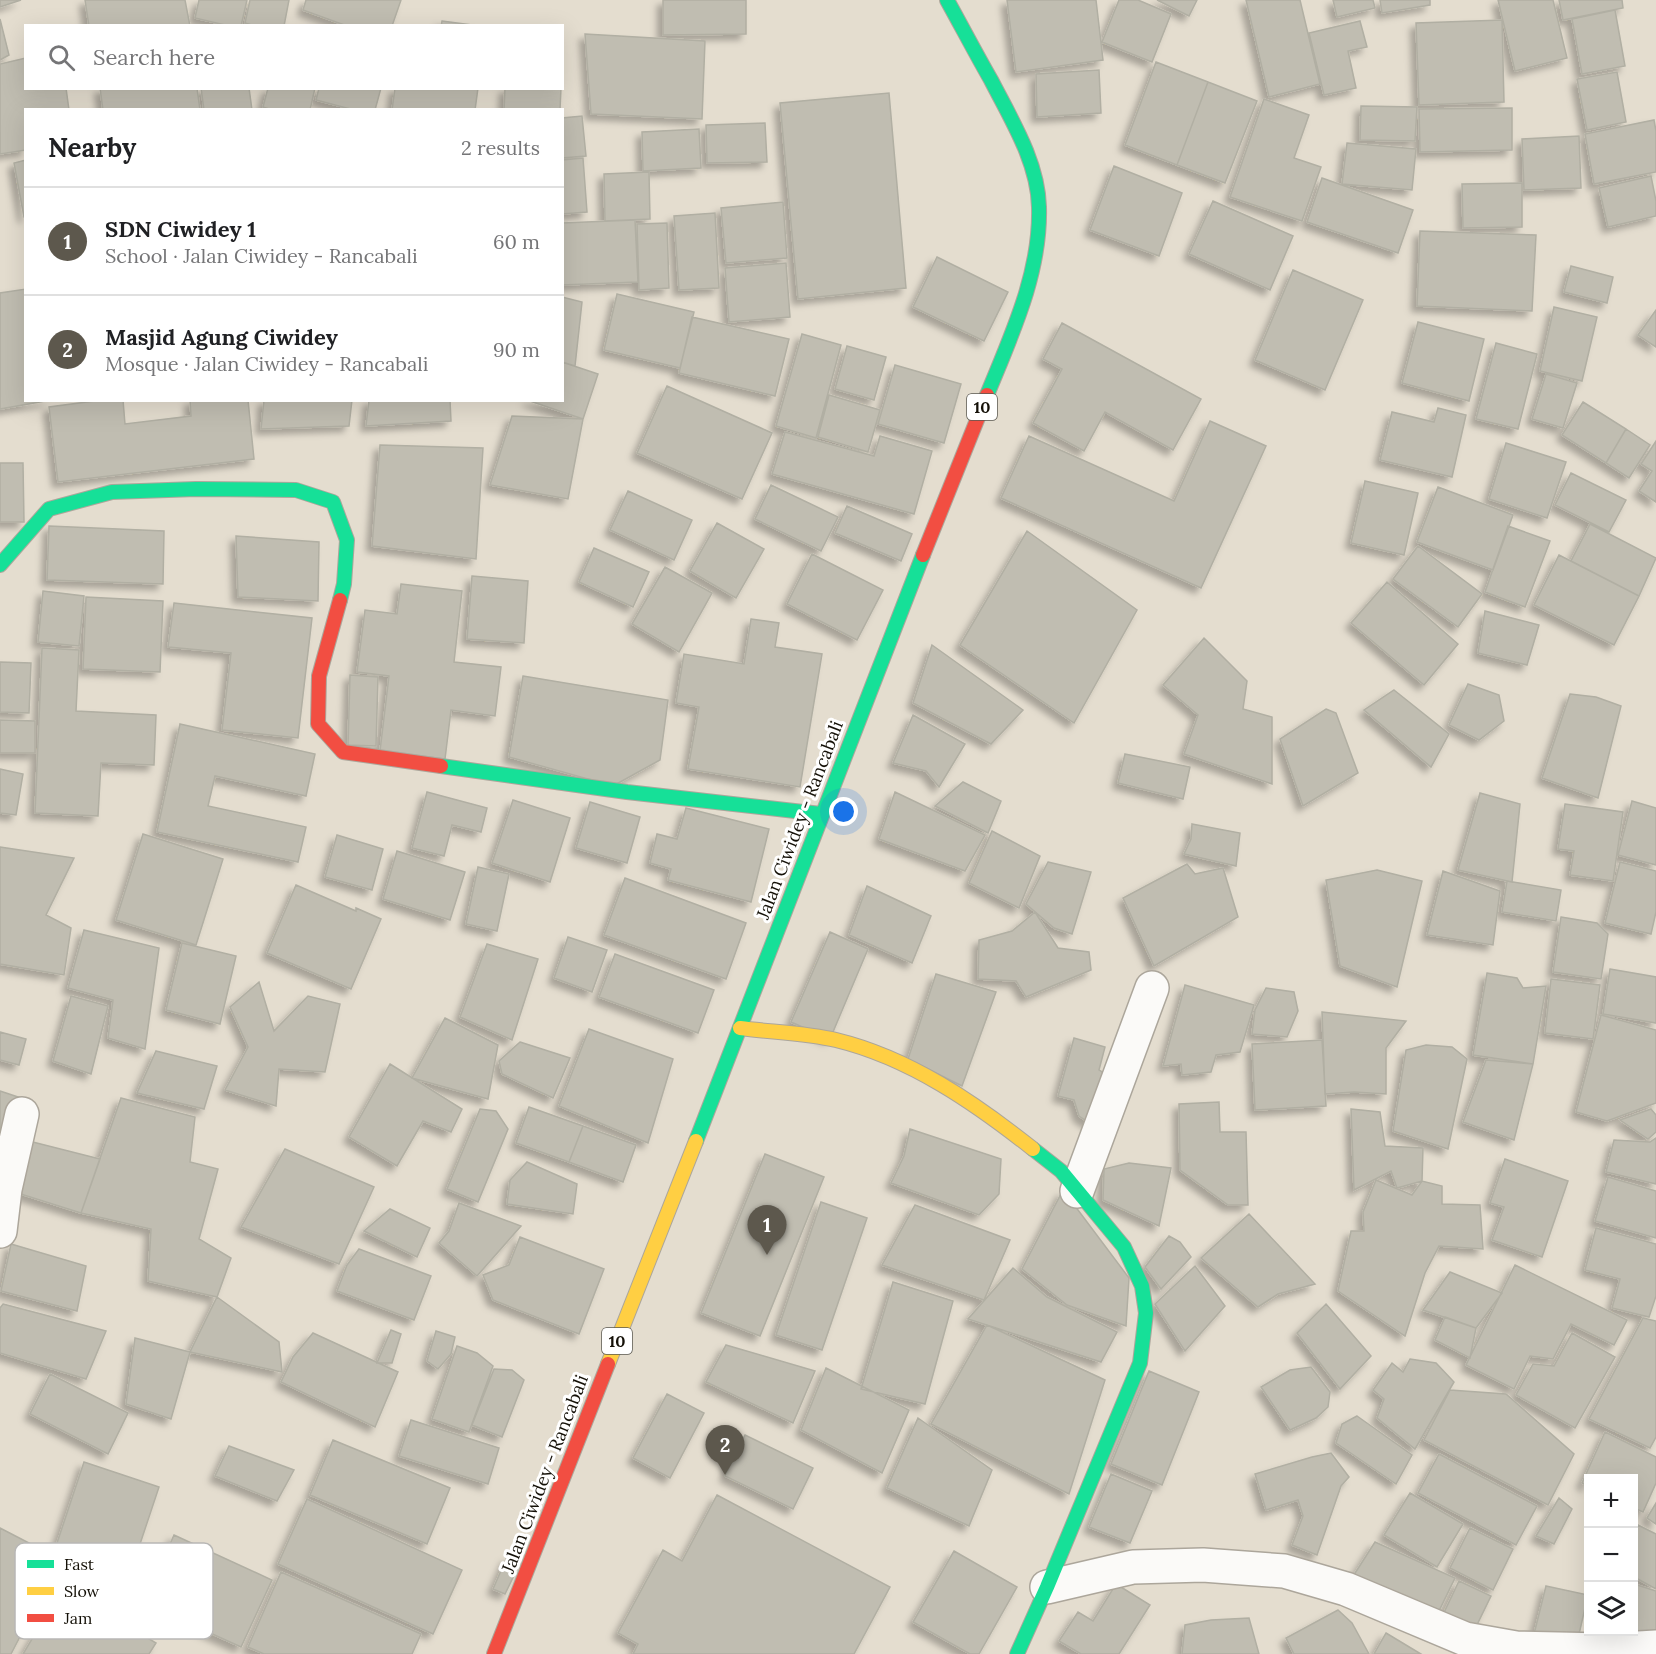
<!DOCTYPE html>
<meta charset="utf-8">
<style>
:root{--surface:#fff;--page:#f6f6f6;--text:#202124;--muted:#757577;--line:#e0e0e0;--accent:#5d584d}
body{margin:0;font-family:Lora,serif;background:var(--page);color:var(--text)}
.controls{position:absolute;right:18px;bottom:18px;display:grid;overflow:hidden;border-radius:0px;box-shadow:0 6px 24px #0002}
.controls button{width:54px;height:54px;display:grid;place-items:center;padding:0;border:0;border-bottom:2px solid var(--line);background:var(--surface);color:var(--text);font:30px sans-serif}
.you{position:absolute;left:844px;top:812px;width:21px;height:21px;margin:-15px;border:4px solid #fff;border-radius:50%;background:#1a73e8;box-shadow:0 0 0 9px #1a73e833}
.badge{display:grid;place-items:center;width:39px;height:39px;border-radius:50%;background:var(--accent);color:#fff;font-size:20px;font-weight:700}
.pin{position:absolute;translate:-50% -50px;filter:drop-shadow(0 2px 3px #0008)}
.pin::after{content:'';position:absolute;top:32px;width:21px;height:18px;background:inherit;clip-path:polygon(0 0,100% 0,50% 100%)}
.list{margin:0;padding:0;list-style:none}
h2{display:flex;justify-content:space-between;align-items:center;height:78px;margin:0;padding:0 24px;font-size:26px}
h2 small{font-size:20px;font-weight:400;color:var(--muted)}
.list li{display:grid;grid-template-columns:39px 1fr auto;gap:18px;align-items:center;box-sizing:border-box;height:108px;padding:0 24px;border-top:2px solid var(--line)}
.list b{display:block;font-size:22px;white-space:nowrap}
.list p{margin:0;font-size:20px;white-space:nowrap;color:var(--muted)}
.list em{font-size:20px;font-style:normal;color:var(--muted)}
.icon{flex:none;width:33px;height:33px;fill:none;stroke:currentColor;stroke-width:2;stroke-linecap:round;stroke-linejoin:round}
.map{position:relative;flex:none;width:1656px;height:1654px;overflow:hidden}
.search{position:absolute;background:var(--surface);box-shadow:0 6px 24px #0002;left:24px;top:24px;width:540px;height:66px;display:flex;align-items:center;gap:15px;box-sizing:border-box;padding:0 21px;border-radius:0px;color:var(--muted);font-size:22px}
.panel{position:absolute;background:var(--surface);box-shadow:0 6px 24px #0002;left:24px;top:108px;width:540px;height:294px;border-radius:0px}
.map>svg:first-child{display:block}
.building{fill:#c0bdb1;stroke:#b1afa3;stroke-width:1.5;filter:url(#shadow)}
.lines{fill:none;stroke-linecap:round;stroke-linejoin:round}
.street-casing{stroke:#aca69b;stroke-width:36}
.fast-casing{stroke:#aca69b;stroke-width:16}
.slow-casing{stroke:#aca69b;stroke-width:16}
.jam-casing{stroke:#aca69b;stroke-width:16}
.street{stroke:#fbfaf8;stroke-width:33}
.fast{stroke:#16e098;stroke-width:14}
.slow{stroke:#ffcf43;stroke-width:14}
.jam{stroke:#f24e42;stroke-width:14}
.labels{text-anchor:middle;stroke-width:6;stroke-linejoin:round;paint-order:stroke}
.shield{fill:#fff;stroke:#5a5851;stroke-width:1.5}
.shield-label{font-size:16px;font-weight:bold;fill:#141007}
.street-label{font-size:18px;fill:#141007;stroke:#fff}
.key{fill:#fff;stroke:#b8b7b5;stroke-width:1.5}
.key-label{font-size:16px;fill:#141007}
</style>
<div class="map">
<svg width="1656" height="1654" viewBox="0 0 1656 1654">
<defs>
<filter id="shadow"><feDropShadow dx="-5.5" dy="5.5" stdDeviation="3" flood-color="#0004"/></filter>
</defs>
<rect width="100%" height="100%" fill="#e4ddcf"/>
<!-- building -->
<path class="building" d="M0,0h21l-21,7z
M85,0h100l5,26h-101z
M199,0h48l-6,26h-12l-34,-8z
M250,0h39l-5,26h-29l-10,-3z
M306,0h95l-9,26h-45l-44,-16z
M663,0h83v34l-83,1z
M1007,0h89l7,60 -87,12z
M1119,0h19l33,14 -19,48 -50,-20z
M1157,0h40l-8,16z
M1246,0h54l20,84 -51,13z
M1333,0h40l2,8 -38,9z
M1380,0h50v5l-48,8z
M1498,0h55l14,58 -52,13z
M1559,0h63l1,8 -60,12z
M1615,10l10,56 -43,8 -10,-55z
M0,19l9,36 -9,5z
M1502,20l2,82 -85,3 -3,-82z
M442,21l38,5h-39z
M1360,21l7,26 -19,4 8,37 -32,7 -15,-62z
M585,34l120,7 -3,78 -111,-5z
M26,58v30h40l3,22h-43v40l-26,4v-90z
M1156,62l52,20 -31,83 -52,-20z
M1099,70l2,43 -64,4 -1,-43z
M1617,72l9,50 -39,8 -10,-51z
M1208,82l49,19 -32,82 -48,-18z
M100,88h97l3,22h-97z
M201,88h48l3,22h-48z
M268,88h47l-5,22h-38l-9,-3z
M319,88h62l-6,22h-21l-38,-10z
M395,88h83l-3,22h-83z
M505,88h56l-1,22h-56z
M889,93l17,195 -108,11 -18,-196z
M1264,99l45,16 -15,43 27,9 -19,54 -72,-24z
M1361,106l56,1 -2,34 -55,-1z
M1512,108v42l-92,2 -1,-43z
M582,116l4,40 -24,2v-40z
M1654,120l2,11v41l-62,12 -9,-50z
M765,123l2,39 -60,1 -1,-38z
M699,129l2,39 -58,3 -1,-39z
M1579,136l2,52 -57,2 -2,-51z
M1347,143l69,6 -4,41 -70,-6z
M583,158l4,54 -25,2v-54z
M26,160v57h-2l-10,-54z
M1114,166l68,27 -23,63 -69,-26z
M649,172l1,47 -45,2 -1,-47z
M1651,176l5,25v15l-48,11 -9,-39z
M1322,178l91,32 -15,43 -91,-31z
M1522,183v44l-59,1 -1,-44z
M1213,201l80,35 -23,54 -81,-36z
M783,202l4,56 -61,5 -5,-55z
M715,213l4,75 -40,2 -5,-74z
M635,220l3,62 -76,3v-62z
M667,223l2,65 -30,2 -2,-66z
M1420,231l116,4 -4,76 -115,-5z
M937,257l71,35 -24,49 -71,-34z
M786,263l4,54 -61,5 -4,-54z
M1571,266l42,11 -6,26 -43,-11z
M1293,270l70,30 -38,90 -70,-30z
M26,289v111h25l-51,9v-116z
M617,294l77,18 -14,56 -76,-18z
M562,297l20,5 -7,64 -13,-4z
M1554,307l43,10 -15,64 -42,-10z
M1656,310v37l-18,-12z
M692,317l97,22 -14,57 -96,-23z
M1418,322l66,17 -15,62 -67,-18z
M1062,323l139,76 -28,51 -68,-38 -21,39 -51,-28 29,-54 -19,-10z
M802,334l39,11 -25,93 -40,-12z
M1496,343l41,11 -19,75 -42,-10z
M847,346l39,11 -12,43 -39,-11z
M562,362l36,12 -15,45 -56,-19h35z
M895,365l66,19 -17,59 -66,-19z
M1546,374l31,9 -14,45 -31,-9z
M667,386l105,47 -30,66 -105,-46z
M829,395l51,15 -12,42 -50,-15z
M102,400h21l2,24 66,-8 -1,-16h58l6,59 -196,23 -9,-75z
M264,400h88l-3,26 -88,3z
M369,400h81l1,21 -85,5z
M1583,402l43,27 -20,34 -44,-28z
M1438,408l28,7 -14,62 -72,-17 12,-48 42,10z
M512,416l71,3 -15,80 -78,-14z
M1210,421l56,25 -65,142 -200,-90 28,-62 145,65z
M1626,429l24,16 -21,33 -23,-15z
M785,432l89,24 6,-20 52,15 -18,63 -142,-40z
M1656,441v61l-17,-11 13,-20 -11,-7z
M1506,443l60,19 -19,56 -58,-19z
M380,445l103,3 -7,111 -104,-13z
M0,463h23l1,59h-24z
M1571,473l55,27 -17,32 -54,-27z
M1365,481l53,12 -14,62 -53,-12z
M771,485l67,32 -17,34 -66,-32z
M1438,487l75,28 -20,55 -76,-28z
M628,491l64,29 -18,40 -64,-30z
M847,506l65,28 -11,27 -66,-28z
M717,523l47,26 -28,49 -46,-27z
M1590,524l66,34 -17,38 -68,-35z
M49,526l115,5 -1,53 -116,-4z
M1508,526l42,15 -25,66 -40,-15z
M1027,531l110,79 -63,113 -114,-78z
M236,536l83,6 -1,59 -80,-4z
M1418,546l64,48 -24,33 -65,-48z
M594,548l55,24 -16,35 -54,-25z
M812,554l71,36 -26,50 -70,-36z
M1559,555l80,41 -25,49 -80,-40z
M665,567l47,26 -33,59 -47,-28z
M472,576l56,5 -4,62 -57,-4z
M1387,582l71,62 -34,41 -73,-62z
M401,584l61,7 -8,71 47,5 -6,49 -44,-6 -6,49 -65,-8 9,-75 -32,-4 8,-62 32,4z
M43,591l41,5 -5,50 -41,-4z
M86,597l77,4 -3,71 -77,-3z
M174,603l138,15 -14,120 -76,-8 9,-77 -63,-6z
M1485,611l54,14 -12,40 -49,-12z
M751,619l28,4 -4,24 47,7 -22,133 -112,-18 11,-62 -23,-4 8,-49 60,10z
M1204,638l43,43 -4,28 29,8v67l-88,-30 14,-39 -35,-30z
M932,645l91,65 -32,34 -78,-41z
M42,648l37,2 -3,61 80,4 -2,50 -53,-2 -3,53 -63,-3z
M0,662l31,1 -2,50 -29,-1z
M350,675l28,2 -2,69 -28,-1z
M523,676l145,24 -8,60 -47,26 -104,-29z
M1468,684l31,11 5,26 -25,19 -30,-15z
M1394,690l55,44 -18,33 -67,-57z
M1570,694l26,3 25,9 -23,92 -56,-20z
M1326,709l10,4 22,60 -55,33 -23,-67z
M913,715l52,29 -26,43 -13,-16 -33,-8z
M0,720l35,1v32h-35z
M180,724l135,30 -9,42 -91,-20 -7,30 98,21 -8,35 -141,-30z
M1125,754l65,13 -7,32 -65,-16z
M0,769l23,5 -7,41 -16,-2z
M963,782l38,19 -13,32 -53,-27z
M427,792l60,16 -6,24 -29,-7 -8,31 -32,-8z
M895,792l90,43 -20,36 -86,-32z
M1480,793l40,11 -8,78 -54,-12z
M513,800l57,18 -20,64 -58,-19z
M1632,801l24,7v57l-38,-10z
M590,802l50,15 -13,46 -51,-15z
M1565,804l58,8 -10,69 -43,-6 4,-24 -16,-2z
M686,808l83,21 -18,73 -83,-22 3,-11 -21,-6 7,-29 20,5z
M1192,824l48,9 -4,33 -52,-12 7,-15z
M992,831l48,25 -21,52 -50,-25z
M143,834l80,25 -27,86 -80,-25z
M337,835l46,14 -11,41 -47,-13z
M0,847l74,11 -28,57 25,13 -7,47 -64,-11z
M397,851l68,21 -15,48 -67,-21z
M1048,862l43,10 -19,62 -18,-6 -28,-24z
M1620,862l36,9v41l-5,22 -46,-11z
M1187,864l8,10 28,-6 15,49 -84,49 -31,-68z
M478,867l31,7 -12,57 -31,-7z
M1377,870l45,11 -25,106 -57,-21 -14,-86z
M1443,871l57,20 -7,54 -66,-10z
M625,878l121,45 -20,56 -122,-44z
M1507,881l54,9 -5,31 -54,-9z
M296,885l60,26v-3l25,11 -30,70 -84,-36z
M867,886l64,30 -19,47 -63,-28z
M1035,912l23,36 31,4 2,18 -65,27 -10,-16 -38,-2 1,-39 33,-9z
M1561,917l36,6 11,11 -7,45 -48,-7z
M84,930l75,18 -14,101 -37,-11 5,-38 -45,-12z
M830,932l38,17 -38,90 -39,-17z
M568,937l39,13 -15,42 -38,-14z
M182,943l54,13 -16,68 -54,-14z
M487,944l51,15 -26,81 -52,-23z
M615,954l99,36 -16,43 -99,-36z
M1610,969l46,8v46l-53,-9z
M1487,973l30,5 6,10 23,-2 -13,78 -60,-9z
M936,974l60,18 -34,94 -54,-27z
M1551,979l49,6 -7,54 -48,-6z
M259,982l15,49 34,-35 32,8 -15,68 -46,-3 -3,37 -51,-16 23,-43 -18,-40z
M1185,985l69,20 -14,47 -24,3 -5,17 -29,3 -1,-11 -18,2z
M1266,988l28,4 4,19 -11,26 -35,-3 3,-24z
M71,996l37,10 -17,68 -38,-13z
M1322,1012l84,9 -20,27v46l-32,-2 -29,2z
M1601,1015l55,15v73l-49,18 -31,-9z
M445,1018l53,27 -10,54 -76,-21z
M589,1029l84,30 -25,84 -89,-37z
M0,1032l26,7 -7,26 -19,-5z
M1074,1038l31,9 -6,23 11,7 -16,49 -15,-10 -5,-16 -16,-4z
M1322,1040l4,66 -71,4 -3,-66z
M520,1042l50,16 -17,40 -51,-24 -3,-13z
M1426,1045l26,2 15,12 -19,90 -55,-18 13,-81z
M156,1051l61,15 -13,43 -67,-16z
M1486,1060l47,4 -19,76 -51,-18z
M390,1064l72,45 -11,23 -28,-11 -26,45 -48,-29z
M0,1091l24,8 -24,42z
M121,1098l74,19 -5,45 28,7 -19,70 32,19 -14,39 -69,-16 3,-52 -70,-16z
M1219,1102l1,30h26l2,73h-20l-48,-35 -1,-66z
M529,1107l54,19 -14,36 -53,-19z
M480,1109l16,2 12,18 -30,73 -31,-13z
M1351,1109l29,3 5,34 38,2 -1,33 -25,7 -6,-17 -37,19z
M1651,1109l5,6v17l-8,7 -28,-19z
M583,1126l53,19 -13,37 -54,-20z
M910,1129l91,30 -2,35 -20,21 -88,-32 13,-27z
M17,1138l83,21 -19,54 -73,-23z
M1656,1138v46l-50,-12 8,-32 36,2z
M285,1149l89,38 -35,77 -98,-37z
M765,1154l59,23 -64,159 -59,-23z
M1505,1159l63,22 -26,76 -50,-17 12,-33 -14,-4z
M527,1162l50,22 -4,30 -66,-10 3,-24z
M1129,1163l42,5 -12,58 -56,-26 1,-31z
M1608,1177l48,14v47l-61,-17z
M1376,1180l36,15 10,-14 20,5v18l38,1 3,44 -44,-3 -14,27 -20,63 -67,-45 13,-60h13l-1,-19z
M1063,1190l66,88 -3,48 -59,-21 -45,-36z
M821,1202l46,16 -45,132 -46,-15z
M459,1203l62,23 -44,50 -38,-33 10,-12z
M915,1205l95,35 -26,60 -102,-35z
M390,1209l40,19 -13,29 -53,-26z
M1249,1214l66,70 -37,10 -20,13 -57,-49z
M1596,1228l60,16v52l-7,21 -37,-9 8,-29 -35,-9z
M1169,1236l11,6 11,15 -30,32 -16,-22z
M520,1237l84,32 -25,65 -86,-34 -10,-25 26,-10z
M11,1244l75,22 -9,45 -76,-20z
M359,1249l72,27 -17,44 -77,-29 10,-26z
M1515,1265l112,55 -13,25 -43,-21 -18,35 -23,-3 -16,33 -48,-24z
M1195,1266l30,40 -40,45 -30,-47z
M1013,1268l34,29 70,35 -16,30 -133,-43z
M1450,1272l52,21 -26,35 -53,-18z
M893,1282l60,19 -28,103 -64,-15z
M217,1297l62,45 3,30 -92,-20z
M3,1304l103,27 -20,48 -86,-26v-45z
M1326,1304l45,52 -31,33 -43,-56z
M1445,1317l31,11 -6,30 -35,-18z
M1643,1318l13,3v116l-6,11 -61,-29z
M987,1325l118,55 -36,114 -138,-70z
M391,1330l10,4 -9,29h-15z
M436,1331l19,6 -4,17 -13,15 -11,-8z
M313,1333l85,39 -23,55 -94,-45 12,-25z
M1572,1333l43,24 -40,71 -59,-33 17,-31 21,2z
M135,1338l55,14 -19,67 -45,-15z
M726,1345l89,26 -22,52 -87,-41z
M457,1346l20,7 16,13 -24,66 -37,-13z
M1410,1359l26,4 18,19 -39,67 -38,-31 7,-19 -11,-9 19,-27 11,9z
M1311,1367l19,25 -2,15 -12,11 -26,12 -29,-43 29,-17z
M826,1368l83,42 -27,63 -81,-43z
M494,1369l18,1 12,10 -22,57 -30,-12z
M1149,1371l50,21 -37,93 -51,-21z
M50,1374l78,39 -20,41 -78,-40z
M1450,1390l56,4 68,60 -26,51 -124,-65z
M667,1394l37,19 -34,65 -37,-20z
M1357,1416l55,39 -16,29 -60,-41 6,-19z
M918,1418l74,52 -23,56 -82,-38z
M411,1420l88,28 -11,36 -89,-28z
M1605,1432l51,25v26l-13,29 -9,-4v-30h-46v8l-6,-3z
M745,1435l68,33 -20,41 -68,-33z
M333,1440l117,48 -23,56 -117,-49z
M229,1446l65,24 -17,31 -62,-25z
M1331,1453l18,24 -8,9 -24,69 -25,-10 11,-29 -5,-16 -32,10 -11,-36 57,-17z
M1439,1454l98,52 -21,39 -98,-52z
M84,1462l75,25 -29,87 -75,-25z
M1111,1474l41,17 -22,52 -41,-16z
M1410,1493l53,31 -26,43 -53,-32z
M717,1495l173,92 -36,67h-221l5,-10 -20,-11 45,-83 19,11z
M1559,1498l13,11 -18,35 -18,-8z
M307,1499l155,71 -29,64 -155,-70z
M1656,1503v21l-9,-6z
M1638,1525l18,9v55l-22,-12v-43z
M0,1528l60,31 -49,95h-11z
M1470,1528l43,21 -20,41 -43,-22z
M174,1535l98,45 -31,67 -97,-44z
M1375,1542l80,36 -20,41 -85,-38z
M954,1551l63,36 -38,67h-9l-57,-32z
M507,1557l13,6 -15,31 -12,-5z
M281,1572l140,62 -9,20h-148l-16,-7z
M1459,1581l32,15 -19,39 -32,-14z
M1116,1584l34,21 -31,49h-38l-22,-13 19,-29 15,9z
M1634,1584l22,7v40l-67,4v-3h45z
M1546,1586l42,9 -11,48 -43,-9z
M63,1587l93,56 -7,11h-126z
M1338,1610l14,13 17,31h-75l-8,-16z
M1249,1618l10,36h-77l3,-29 26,-5z
M1386,1633l35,21h-47z"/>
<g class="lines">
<defs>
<path id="street" d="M1077,1191l75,-203
M0,1231l5,-42 17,-75
M1047,1587l86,-20 70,-2 81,6 62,18 119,50 51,9 88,2 52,-3"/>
<path id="fast" d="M947,0c15,27 29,54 44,80 20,39 47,82 48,127 2,66 -28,129 -52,188
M0,565l49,-56 63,-17 84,-3 100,1 37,12 14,38 -3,44 -4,16
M441,766l186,26 194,22
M696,1141l227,-586
M1017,1654l30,-67 93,-224 6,-50 -4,-27 -18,-39 -63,-76 -28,-22"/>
<path id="slow" d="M740,1028c30,4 67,5 96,12 74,18 139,63 197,109
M608,1364l88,-223"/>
<path id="jam" d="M923,555l64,-160
M340,600l-21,76 -1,48 25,28 98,14
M494,1654l114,-290"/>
</defs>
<!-- street casing -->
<use href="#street" class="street-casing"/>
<!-- fast casing -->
<use href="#fast" class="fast-casing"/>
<!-- slow casing -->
<use href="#slow" class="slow-casing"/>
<!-- jam casing -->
<use href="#jam" class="jam-casing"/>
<!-- street -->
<use href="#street" class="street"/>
<!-- fast -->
<use href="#fast" class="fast"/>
<!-- slow -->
<use href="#slow" class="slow"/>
<!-- jam -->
<use href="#jam" class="jam"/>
</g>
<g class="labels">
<!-- shield labels -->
<g class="shield">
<rect x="967" y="394" width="30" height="26" rx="4.5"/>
<rect x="602" y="1328" width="30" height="26" rx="4.5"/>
</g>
<g class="shield-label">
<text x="982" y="413">10</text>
<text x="617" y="1347">10</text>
</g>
<!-- street labels -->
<g class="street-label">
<text transform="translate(800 820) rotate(-69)" y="6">Jalan Ciwidey - Rancabali</text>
<text transform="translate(545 1474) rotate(-69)" y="6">Jalan Ciwidey - Rancabali</text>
</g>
</g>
<!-- legend -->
<rect x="15" y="1543" width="198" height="96" rx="9" class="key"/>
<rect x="27" y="1560" width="27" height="8" fill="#16e098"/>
<rect x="27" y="1587" width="27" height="8" fill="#ffcf43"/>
<rect x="27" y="1614" width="27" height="8" fill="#f24e42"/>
<g class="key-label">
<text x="64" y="1570">Fast</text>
<text x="64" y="1597">Slow</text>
<text x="64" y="1624">Jam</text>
</g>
</svg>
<div class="controls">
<button>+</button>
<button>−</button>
<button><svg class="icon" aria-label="layers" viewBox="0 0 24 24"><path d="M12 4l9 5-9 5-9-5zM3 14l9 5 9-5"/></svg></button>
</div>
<div class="you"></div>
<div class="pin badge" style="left:767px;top:1255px">1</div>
<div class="pin badge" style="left:725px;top:1475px">2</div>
<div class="search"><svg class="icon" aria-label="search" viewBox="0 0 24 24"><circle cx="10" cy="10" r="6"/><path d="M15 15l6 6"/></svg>Search here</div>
<section class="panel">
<h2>Nearby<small>2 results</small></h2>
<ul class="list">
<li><span class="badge">1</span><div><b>SDN Ciwidey 1</b><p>School · Jalan Ciwidey - Rancabali</p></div><em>60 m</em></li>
<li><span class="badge">2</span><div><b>Masjid Agung Ciwidey</b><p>Mosque · Jalan Ciwidey - Rancabali</p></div><em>90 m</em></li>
</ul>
</section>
</div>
